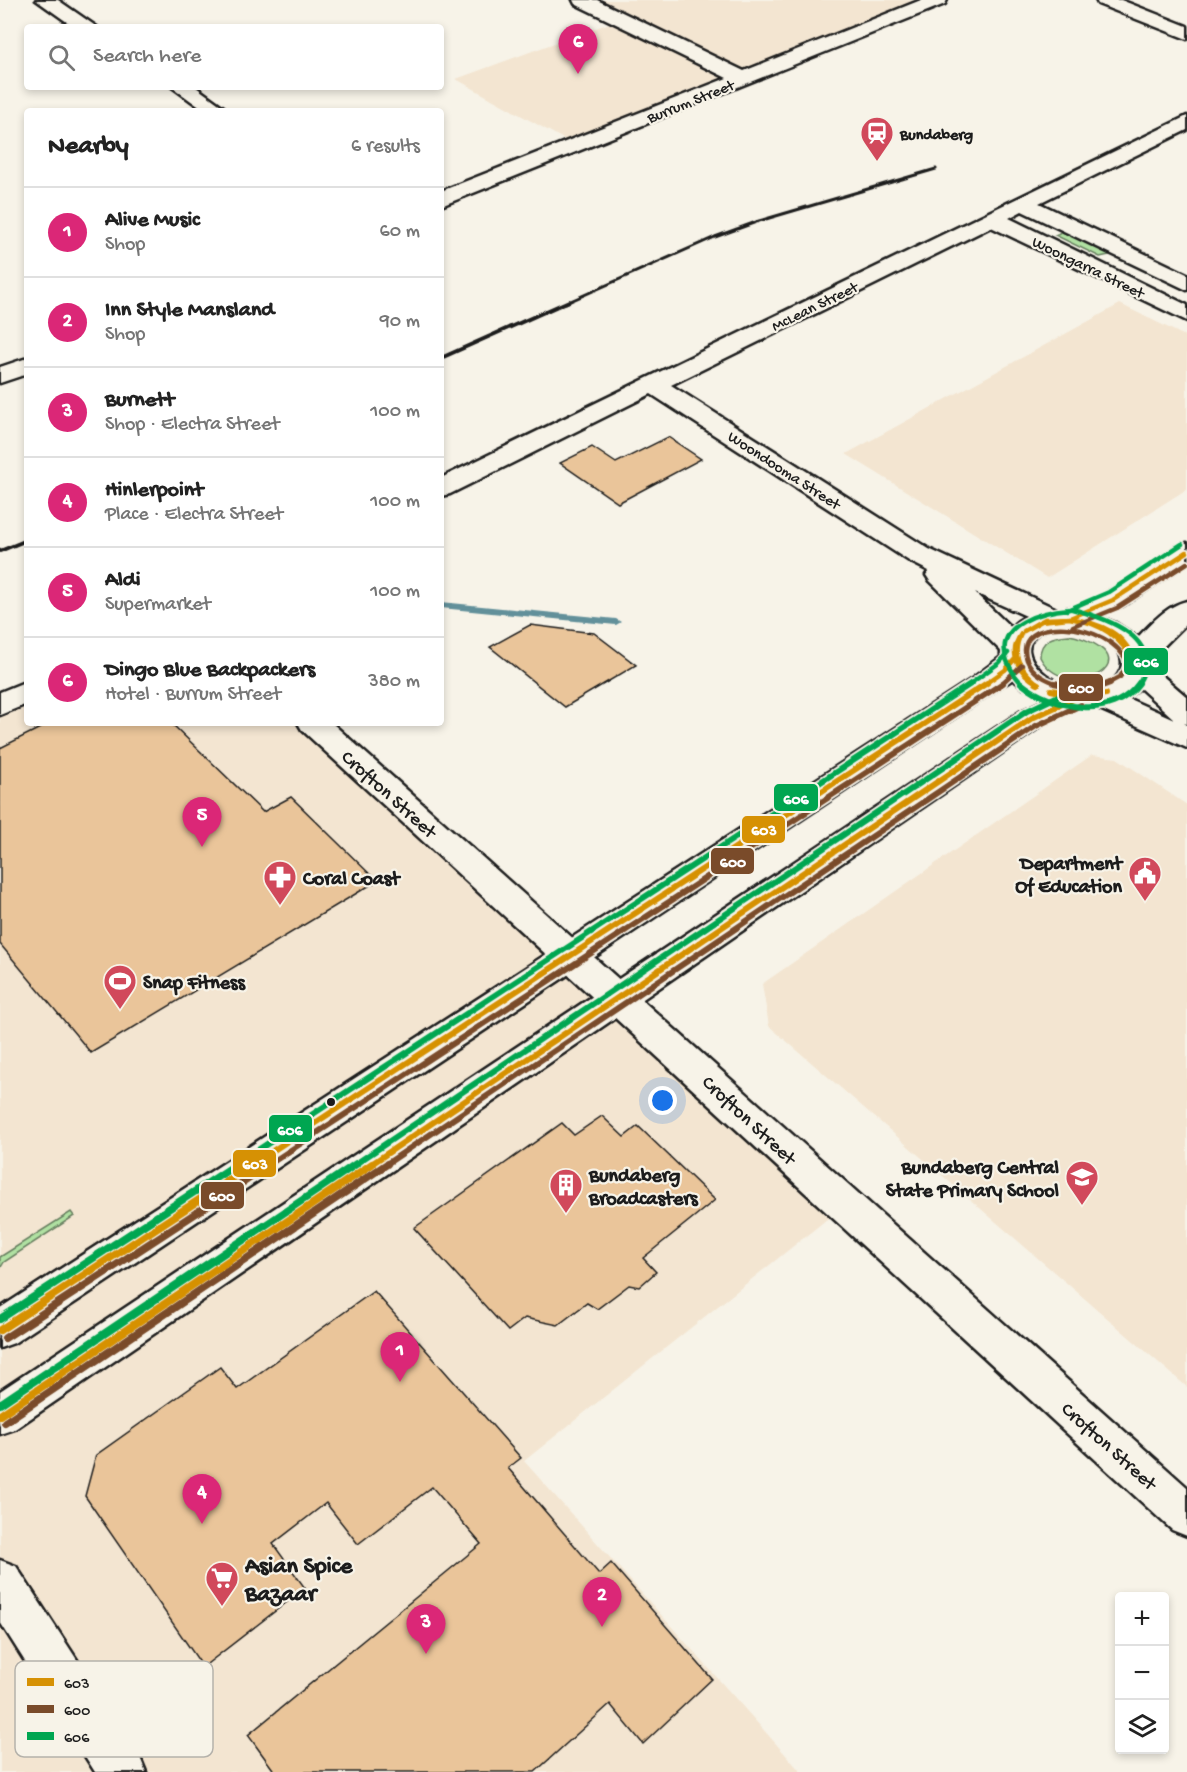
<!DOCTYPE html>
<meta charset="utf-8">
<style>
:root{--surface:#fff;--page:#f2f2f2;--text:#222;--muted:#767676;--line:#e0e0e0;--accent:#db2777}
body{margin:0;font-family:"Gochi Hand",sans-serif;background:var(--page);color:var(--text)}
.controls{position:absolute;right:18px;bottom:18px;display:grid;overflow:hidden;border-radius:6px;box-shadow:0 3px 9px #0003}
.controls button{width:54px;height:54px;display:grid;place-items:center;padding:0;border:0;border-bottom:2px solid var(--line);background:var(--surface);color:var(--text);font:30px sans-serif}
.you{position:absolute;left:663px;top:1101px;width:21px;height:21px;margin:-15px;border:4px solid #fff;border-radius:50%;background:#1a73e8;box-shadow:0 0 0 9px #1a73e833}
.badge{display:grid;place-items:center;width:39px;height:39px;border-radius:50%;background:var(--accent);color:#fff;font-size:20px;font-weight:700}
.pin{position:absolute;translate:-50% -50px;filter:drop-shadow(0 2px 3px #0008)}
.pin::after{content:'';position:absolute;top:32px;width:21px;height:18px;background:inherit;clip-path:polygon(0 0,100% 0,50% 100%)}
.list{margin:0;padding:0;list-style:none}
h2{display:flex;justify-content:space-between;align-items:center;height:78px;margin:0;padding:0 24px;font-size:26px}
h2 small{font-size:20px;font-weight:400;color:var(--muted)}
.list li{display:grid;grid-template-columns:39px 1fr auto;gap:18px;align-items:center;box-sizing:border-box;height:90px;padding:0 24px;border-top:2px solid var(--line)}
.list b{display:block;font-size:22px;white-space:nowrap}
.list p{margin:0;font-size:20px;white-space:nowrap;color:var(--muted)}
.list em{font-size:20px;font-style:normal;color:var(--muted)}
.icon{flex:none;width:33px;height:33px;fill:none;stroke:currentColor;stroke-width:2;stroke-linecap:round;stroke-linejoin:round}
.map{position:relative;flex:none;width:1187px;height:1772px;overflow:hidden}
.search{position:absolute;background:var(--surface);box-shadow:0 3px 9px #0003;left:24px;top:24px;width:420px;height:66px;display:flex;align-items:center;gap:15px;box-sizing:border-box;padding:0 21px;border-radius:6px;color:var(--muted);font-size:22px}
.panel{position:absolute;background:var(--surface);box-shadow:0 3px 9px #0003;left:24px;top:108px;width:420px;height:618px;border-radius:6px}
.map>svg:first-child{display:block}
.built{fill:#f3e5d1}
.green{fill:#b0e1a2;stroke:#667e5f;stroke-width:1.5}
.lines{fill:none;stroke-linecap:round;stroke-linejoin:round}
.stream{fill:#62909a;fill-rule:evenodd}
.building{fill:#eac59a;stroke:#1c1c1c;stroke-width:1.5}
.minor-casing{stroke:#1c1c1c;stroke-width:5}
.tertiary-casing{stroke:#1c1c1c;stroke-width:5}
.secondary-casing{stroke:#1c1c1c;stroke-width:5}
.minor{fill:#f7f3e8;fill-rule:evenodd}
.tertiary{fill:#f7f3e8;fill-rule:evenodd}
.secondary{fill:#f7f3e8;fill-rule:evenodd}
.rail-far1{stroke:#1c1c1c;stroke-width:3}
.rail{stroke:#1c1c1c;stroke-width:4}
.bus-1-far2-casing{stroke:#f7f3e8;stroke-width:8}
.bus-1-far1-casing{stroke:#f7f3e8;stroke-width:10}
.bus-1-casing{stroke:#f7f3e8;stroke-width:12}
.bus-2-far2-casing{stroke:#f7f3e8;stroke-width:8}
.bus-2-far1-casing{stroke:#f7f3e8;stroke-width:10}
.bus-2-casing{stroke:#f7f3e8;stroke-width:12}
.bus-3-far2-casing{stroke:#f7f3e8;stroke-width:8}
.bus-3-far1-casing{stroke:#f7f3e8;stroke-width:10}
.bus-3-casing{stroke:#f7f3e8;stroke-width:12}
.bus-1-far2{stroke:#d69104;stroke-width:4.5}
.bus-1-far1{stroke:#d69104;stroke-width:6}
.bus-1{stroke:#d69104;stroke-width:8}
.bus-2-far2{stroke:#7a4b2a;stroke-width:4.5}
.bus-2-far1{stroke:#7a4b2a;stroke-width:6}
.bus-2{stroke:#7a4b2a;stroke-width:8}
.bus-3-far2{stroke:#00a651;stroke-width:4.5}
.bus-3-far1{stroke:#00a651;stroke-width:6}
.bus-3{stroke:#00a651;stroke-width:8}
.bus-dot{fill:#1c1c1c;stroke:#f7f3e8;stroke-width:2}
.labels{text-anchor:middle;stroke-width:4.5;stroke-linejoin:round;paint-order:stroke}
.far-street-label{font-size:16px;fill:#1c1c1c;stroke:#f7f3e8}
.far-poi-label{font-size:16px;font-weight:bold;fill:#1c1c1c;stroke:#f7f3e8;text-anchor:start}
.street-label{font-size:20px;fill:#1c1c1c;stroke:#f7f3e8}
.poi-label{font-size:20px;font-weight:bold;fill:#1c1c1c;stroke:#f7f3e8;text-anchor:start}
.near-poi-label{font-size:24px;font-weight:bold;fill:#1c1c1c;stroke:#f7f3e8;text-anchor:start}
.key{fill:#f7f3e8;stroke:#b5b2ab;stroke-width:1.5}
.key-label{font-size:16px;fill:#1c1c1c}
.line-badge{stroke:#f7f3e8;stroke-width:2}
.badge-label{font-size:16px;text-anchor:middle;font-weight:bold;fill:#fff}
</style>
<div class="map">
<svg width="1187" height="1772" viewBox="0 0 1187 1772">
<rect width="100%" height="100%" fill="#f7f3e8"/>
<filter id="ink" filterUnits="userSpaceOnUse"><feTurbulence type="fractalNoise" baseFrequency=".0167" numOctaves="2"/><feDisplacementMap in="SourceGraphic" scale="12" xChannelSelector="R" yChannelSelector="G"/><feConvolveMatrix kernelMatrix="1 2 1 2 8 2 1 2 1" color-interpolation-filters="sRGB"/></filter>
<g filter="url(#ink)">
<!-- built -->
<path class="built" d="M578,0h364l-366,146 -120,-67 162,-59z
M1120,304l67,33v152l-140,89 -201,-124z
M27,693v30h282l532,485 -317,253 277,311h-801v-1065z
M1092,755l25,3 70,47v582l-418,-361 -7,-42z"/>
<!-- green -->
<path class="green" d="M1063,231l43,21 3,3 -9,2 -45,-22z
M1069,635c15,2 58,19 31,38 -19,14 -50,4 -60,-16 0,-18 14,-21 29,-22z
M71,1212l3,4 -70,46 -4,7v-12z"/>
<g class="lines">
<!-- stream -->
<path class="stream" d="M441,602l175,17 5,3 -5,3 -175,-17z"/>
</g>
<!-- building -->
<path class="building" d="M668,437l33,22 -83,44 -58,-40 32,-16 24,16z
M530,625l64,8 42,32 -71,42 -75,-60z
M50,723h121l92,89 28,-15 86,84 -286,172 -91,-109v-196z
M602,1116l22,21 14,-11 77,74 -72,58 13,14 -17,15 -10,-2 -32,24 -10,-6 -29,22 -33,-7 -17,13 -94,-103 148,-105 12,12z
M374,1291l147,167 -13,10 91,106 12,-11 101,116 -69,65 -33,-40 -75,68h-260l-27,-37 233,-191 -49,-57 -74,57 -32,-41 -53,41 32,44 -102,79 -118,-171 11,-41 124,-88 17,22z"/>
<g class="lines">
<defs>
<path id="minor" d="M36,0h22l39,27h-23z
M573,0h24l147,71 177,-71h26l-2,4 -504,202v-15l286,-113 -152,-74z
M172,87h24l33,24h-24z
M1187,116v14l-148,73 148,71v16l-165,-79 -13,7 178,87v16l-196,-94 -320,158 258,164 134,63 4,7 -4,7 -10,2 -78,-35 49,47 5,7 -5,7 -10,3 -10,-3 -74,-73 -4,-6 3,-4 -20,-10 -258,-167 -201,100 -9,2v-18z
M27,358v16l-27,9v-16z
M27,681v23l-27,11v-23z
M298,723h34l855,764v49l-15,-6 -870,-800z
M0,1560l16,6 123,189 7,17h-51l-95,-150z"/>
<path id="tertiary" d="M1187,543v21l-64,42 -24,10 17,7 22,14c15,-15 28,-31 49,-36v22l-36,36v7l36,31v27l-3,-1 3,2v23l-92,-41h-14l-38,18 -1028,704 -15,5v-43l1021,-680 25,-12 -23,-11 -10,-9 -999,664 -14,5v-40l973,-630 28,-21c-1,-14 6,-28 17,-36 16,-11 33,-8 50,-13 39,-10 75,-40 109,-62zM1070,627c18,4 59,17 51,42 -3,9 -11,14 -20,17 -54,16 -114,-58 -31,-59zM1140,688l34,31 -47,-21z"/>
<path id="secondary" d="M1096,0h25l66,26v13l-89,-35z"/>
</defs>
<!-- minor casing -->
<use href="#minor" class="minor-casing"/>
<!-- tertiary casing -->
<use href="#tertiary" class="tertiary-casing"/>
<!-- secondary casing -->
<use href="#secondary" class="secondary-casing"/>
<!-- minor -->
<use href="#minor" class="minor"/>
<!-- tertiary -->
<use href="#tertiary" class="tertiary"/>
<!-- secondary -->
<use href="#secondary" class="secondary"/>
<!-- rail-far1 -->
<path class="rail-far1" d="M566,303l149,-66 44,-16 177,-52"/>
<!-- rail -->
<path class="rail" d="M441,358l128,-57
M0,551l27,-11"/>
<defs>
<path id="bus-1-far2" d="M1069,618c31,5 59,15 66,48
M1069,618c31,5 53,18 66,48
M1070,618l43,-18 74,-48
M1024,631l21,-12 24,-1
M1024,631l17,-10 28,-3
M1021,634c-11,22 0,36 17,50
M1021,634c-14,20 -2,39 17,50
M985,684l20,-14 10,-11"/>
<path id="bus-1-far1" d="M1036,683l2,1
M1036,683l2,1
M1051,690l36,6 19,-2
M1051,690l32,7 23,-3
M251,1165l736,-482
M370,1165l662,-447 45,-21"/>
<path id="bus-1" d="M0,1330l254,-166
M0,1415l372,-251"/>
<path id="bus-2-far2" d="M1073,626l44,-18 70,-45
M1001,684l21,-19
M1060,684c-13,-3 -28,-11 -33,-24 -17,-46 84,-41 101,4l-8,13 -13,7"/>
<path id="bus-2-far1" d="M1054,683c18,4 38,8 56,0
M268,1165l735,-482
M385,1165l651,-439 45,-21"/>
<path id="bus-2" d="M5,1338l266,-174
M5,1422l382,-258"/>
<path id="bus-3-far2" d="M1072,609c34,9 95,30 66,75
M1067,610l42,-18 73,-48
M970,684l29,-21 9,-10
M1023,684c-8,-6 -12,-14 -16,-23 -14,-38 37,-50 63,-52"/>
<path id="bus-3-far1" d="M1021,683c32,26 91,38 118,0
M235,1165l737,-482
M354,1165l673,-454 46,-22"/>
<path id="bus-3" d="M0,1319l237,-155
M0,1404l356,-240"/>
</defs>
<!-- bus-1-far2 casing -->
<use href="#bus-1-far2" class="bus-1-far2-casing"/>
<!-- bus-1-far1 casing -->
<use href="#bus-1-far1" class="bus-1-far1-casing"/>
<!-- bus-1 casing -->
<use href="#bus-1" class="bus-1-casing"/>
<!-- bus-2-far2 casing -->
<use href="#bus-2-far2" class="bus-2-far2-casing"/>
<!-- bus-2-far1 casing -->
<use href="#bus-2-far1" class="bus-2-far1-casing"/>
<!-- bus-2 casing -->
<use href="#bus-2" class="bus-2-casing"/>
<!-- bus-3-far2 casing -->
<use href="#bus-3-far2" class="bus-3-far2-casing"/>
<!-- bus-3-far1 casing -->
<use href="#bus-3-far1" class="bus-3-far1-casing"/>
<!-- bus-3 casing -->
<use href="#bus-3" class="bus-3-casing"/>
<!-- bus-1-far2 -->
<use href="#bus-1-far2" class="bus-1-far2"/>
<!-- bus-1-far1 -->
<use href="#bus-1-far1" class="bus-1-far1"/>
<!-- bus-1 -->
<use href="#bus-1" class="bus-1"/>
<!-- bus-2-far2 -->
<use href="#bus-2-far2" class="bus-2-far2"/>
<!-- bus-2-far1 -->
<use href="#bus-2-far1" class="bus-2-far1"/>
<!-- bus-2 -->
<use href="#bus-2" class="bus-2"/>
<!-- bus-3-far2 -->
<use href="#bus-3-far2" class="bus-3-far2"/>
<!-- bus-3-far1 -->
<use href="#bus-3-far1" class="bus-3-far1"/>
<!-- bus-3 -->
<use href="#bus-3" class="bus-3"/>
</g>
</g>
<!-- icons -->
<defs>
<symbol id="station-pin" viewBox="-11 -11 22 30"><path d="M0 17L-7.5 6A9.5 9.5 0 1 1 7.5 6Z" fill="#d1495b" stroke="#f7f3e8"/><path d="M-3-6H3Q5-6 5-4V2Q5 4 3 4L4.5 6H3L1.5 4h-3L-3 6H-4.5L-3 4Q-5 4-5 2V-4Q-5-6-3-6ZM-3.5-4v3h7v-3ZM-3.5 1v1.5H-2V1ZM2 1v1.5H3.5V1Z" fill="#fff"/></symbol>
<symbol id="civic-pin" viewBox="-11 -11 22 30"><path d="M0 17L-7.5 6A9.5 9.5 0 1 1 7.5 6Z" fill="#d1495b" stroke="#f7f3e8"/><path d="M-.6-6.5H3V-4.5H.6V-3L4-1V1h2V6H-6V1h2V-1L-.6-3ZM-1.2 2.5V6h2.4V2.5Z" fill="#fff"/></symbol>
<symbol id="pharmacy-pin" viewBox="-11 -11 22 30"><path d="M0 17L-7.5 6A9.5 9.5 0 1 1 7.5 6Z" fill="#d1495b" stroke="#f7f3e8"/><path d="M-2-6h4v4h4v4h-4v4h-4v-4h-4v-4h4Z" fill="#fff"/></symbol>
<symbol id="stadium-pin" viewBox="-11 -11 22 30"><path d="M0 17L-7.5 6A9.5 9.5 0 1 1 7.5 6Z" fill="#d1495b" stroke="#f7f3e8"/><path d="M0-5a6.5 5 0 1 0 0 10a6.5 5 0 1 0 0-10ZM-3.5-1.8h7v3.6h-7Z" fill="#fff"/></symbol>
<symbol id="school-pin" viewBox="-11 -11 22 30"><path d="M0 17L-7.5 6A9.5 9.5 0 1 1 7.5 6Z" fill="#d1495b" stroke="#f7f3e8"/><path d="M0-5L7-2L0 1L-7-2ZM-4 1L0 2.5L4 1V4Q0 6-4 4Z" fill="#fff"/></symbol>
<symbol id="building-pin" viewBox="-11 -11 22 30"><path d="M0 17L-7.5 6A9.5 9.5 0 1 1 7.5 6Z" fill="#d1495b" stroke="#f7f3e8"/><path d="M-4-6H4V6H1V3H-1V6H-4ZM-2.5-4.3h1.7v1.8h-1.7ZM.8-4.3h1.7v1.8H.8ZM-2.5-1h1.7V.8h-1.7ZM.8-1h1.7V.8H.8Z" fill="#fff"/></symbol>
<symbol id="supermarket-pin" viewBox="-11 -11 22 30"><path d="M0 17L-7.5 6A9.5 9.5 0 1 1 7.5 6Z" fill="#d1495b" stroke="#f7f3e8"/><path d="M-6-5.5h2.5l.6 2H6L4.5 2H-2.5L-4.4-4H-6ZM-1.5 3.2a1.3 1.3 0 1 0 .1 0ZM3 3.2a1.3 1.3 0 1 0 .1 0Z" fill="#fff"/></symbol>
</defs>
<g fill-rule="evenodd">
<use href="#station-pin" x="858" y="114" width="38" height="52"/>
<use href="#civic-pin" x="1126" y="854" width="38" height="52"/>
<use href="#pharmacy-pin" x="261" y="858" width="38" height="52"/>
<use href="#stadium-pin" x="101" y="962" width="38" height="52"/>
<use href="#school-pin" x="1063" y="1158" width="38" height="52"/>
<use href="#building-pin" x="547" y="1166" width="38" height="52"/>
<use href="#supermarket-pin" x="203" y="1559" width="38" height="52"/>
</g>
<!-- markers -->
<circle class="bus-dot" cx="331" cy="1102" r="5"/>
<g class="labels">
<!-- far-street labels -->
<g class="far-street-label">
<text transform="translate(690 100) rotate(-22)" y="6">Burrum Street</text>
<text transform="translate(1089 266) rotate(26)" y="6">Woongarra Street</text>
<text transform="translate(814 305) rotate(-26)" y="6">McLean Street</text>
<text transform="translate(785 469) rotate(33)" y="6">Woondooma Street</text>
</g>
<!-- far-poi labels -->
<g class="far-poi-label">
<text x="900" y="139">Bundaberg</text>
</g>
<!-- street labels -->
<g class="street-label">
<text transform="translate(390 793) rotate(42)" y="7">Crofton Street</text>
<text transform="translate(750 1119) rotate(43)" y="7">Crofton Street</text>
<text transform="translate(1110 1445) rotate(42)" y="7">Crofton Street</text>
</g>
<!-- poi labels -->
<g class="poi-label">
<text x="1122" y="869" text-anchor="end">Department<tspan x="1122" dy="23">Of Education</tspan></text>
<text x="303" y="884">Coral Coast</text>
<text x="143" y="988">Snap Fitness</text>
<text x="1059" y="1173" text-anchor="end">Bundaberg Central<tspan x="1059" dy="23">State Primary School</tspan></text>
<text x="589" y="1181">Bundaberg<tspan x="589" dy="23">Broadcasters</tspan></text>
</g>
<!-- near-poi labels -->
<g class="near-poi-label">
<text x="245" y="1572">Asian Spice<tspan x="245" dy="28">Bazaar</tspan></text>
</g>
</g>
<!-- legend -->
<rect x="15" y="1661" width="198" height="96" rx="9" class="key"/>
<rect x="27" y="1678" width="27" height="8" fill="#d69104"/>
<rect x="27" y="1705" width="27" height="8" fill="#7a4b2a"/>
<rect x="27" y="1732" width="27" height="8" fill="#00a651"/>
<g class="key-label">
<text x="64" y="1688">603</text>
<text x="64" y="1715">600</text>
<text x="64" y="1742">606</text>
</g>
<g class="line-badge">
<rect x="1123" y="647" width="46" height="29" rx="6" fill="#00a651"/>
<rect x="1058" y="673" width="46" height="29" rx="6" fill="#7a4b2a"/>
<rect x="773" y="783" width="46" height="29" rx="6" fill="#00a651"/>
<rect x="741" y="815" width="45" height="29" rx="6" fill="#d69104"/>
<rect x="710" y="847" width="45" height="28" rx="6" fill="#7a4b2a"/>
<rect x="268" y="1114" width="45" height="29" rx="6" fill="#00a651"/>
<rect x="232" y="1149" width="45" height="29" rx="6" fill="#d69104"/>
<rect x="200" y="1181" width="45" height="29" rx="6" fill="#7a4b2a"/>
</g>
<g class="badge-label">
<text x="1146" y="667">606</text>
<text x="1081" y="693">600</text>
<text x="796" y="804">606</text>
<text x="764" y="835">603</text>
<text x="733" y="867">600</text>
<text x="290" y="1135">606</text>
<text x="255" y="1169">603</text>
<text x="222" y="1201">600</text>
</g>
</svg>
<div class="controls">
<button>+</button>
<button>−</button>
<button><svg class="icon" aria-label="layers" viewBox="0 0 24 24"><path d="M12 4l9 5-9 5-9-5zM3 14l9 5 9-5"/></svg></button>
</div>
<div class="you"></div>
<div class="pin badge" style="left:400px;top:1382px">1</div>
<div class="pin badge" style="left:602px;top:1627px">2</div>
<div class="pin badge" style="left:426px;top:1654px">3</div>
<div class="pin badge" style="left:202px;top:1524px">4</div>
<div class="pin badge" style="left:202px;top:847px">5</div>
<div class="pin badge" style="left:578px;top:74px">6</div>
<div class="search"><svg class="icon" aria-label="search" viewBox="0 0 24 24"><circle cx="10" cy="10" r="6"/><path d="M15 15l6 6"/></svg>Search here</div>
<section class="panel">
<h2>Nearby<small>6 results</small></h2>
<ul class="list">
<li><span class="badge">1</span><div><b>Alive Music</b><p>Shop</p></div><em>60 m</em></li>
<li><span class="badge">2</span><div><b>Inn Style Mansland</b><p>Shop</p></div><em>90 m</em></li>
<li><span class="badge">3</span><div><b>Burnett</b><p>Shop · Electra Street</p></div><em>100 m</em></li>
<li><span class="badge">4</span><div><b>Hinlerpoint</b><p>Place · Electra Street</p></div><em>100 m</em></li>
<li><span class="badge">5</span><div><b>Aldi</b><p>Supermarket</p></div><em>100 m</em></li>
<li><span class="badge">6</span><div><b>Dingo Blue Backpackers</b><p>Hotel · Burrum Street</p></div><em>380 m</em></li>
</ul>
</section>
</div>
